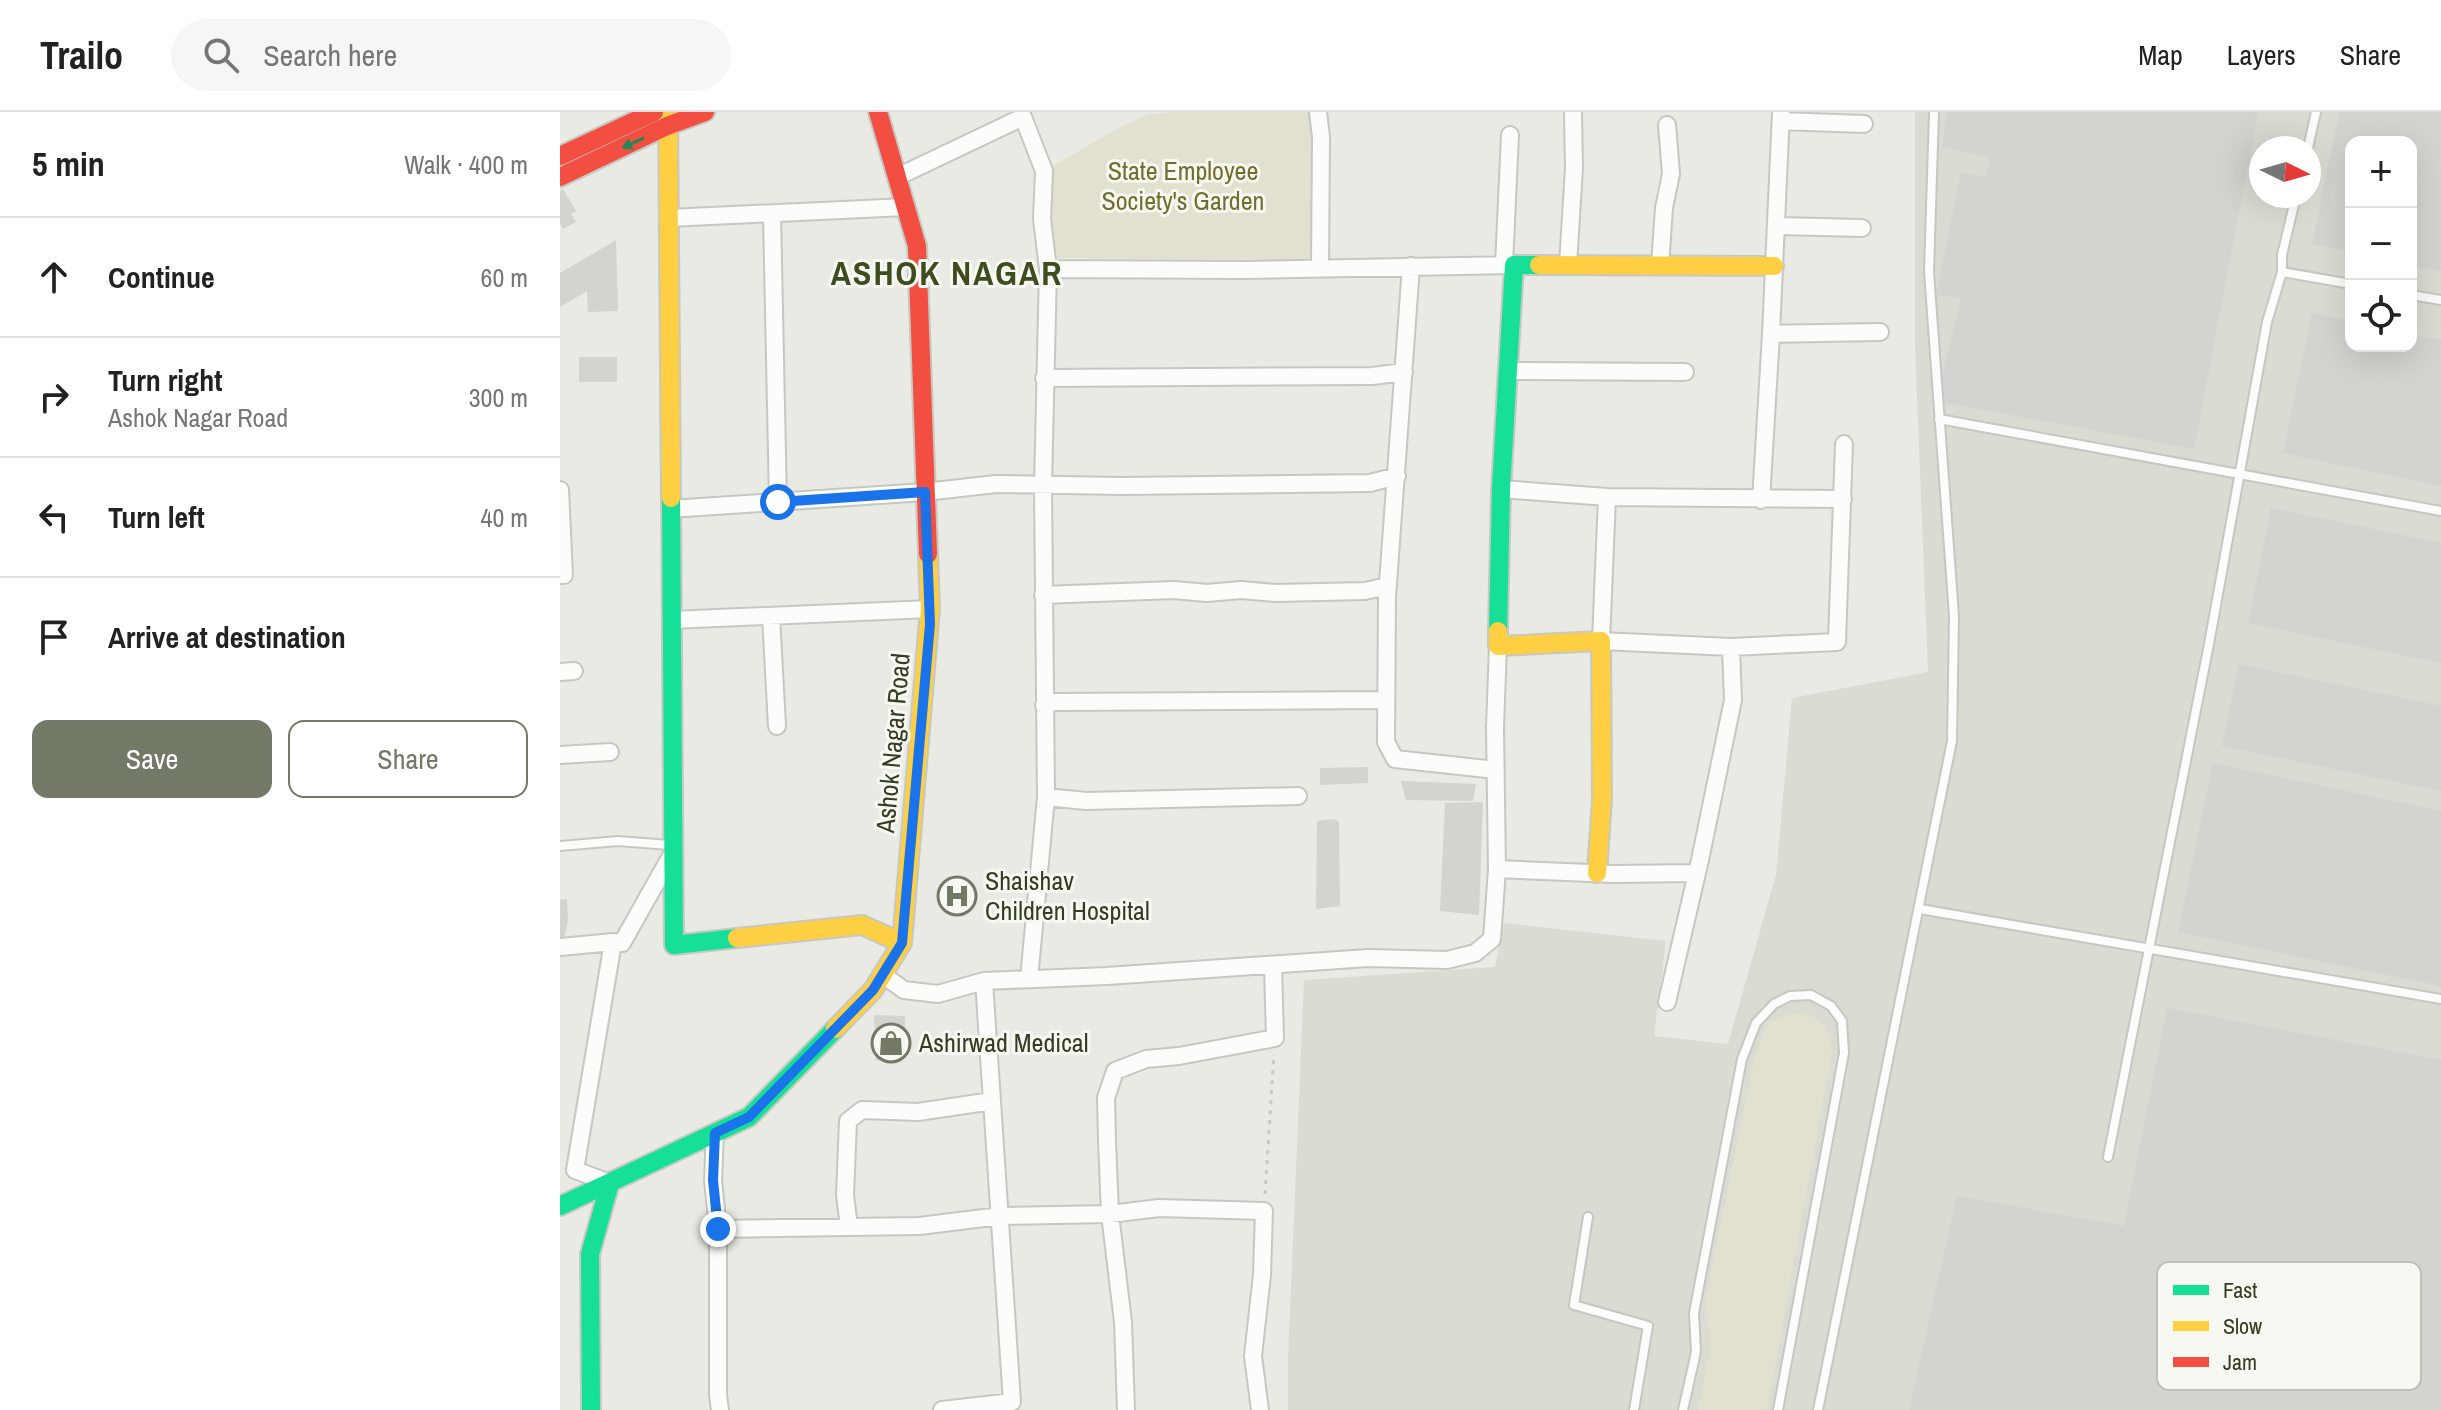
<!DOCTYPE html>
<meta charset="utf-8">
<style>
:root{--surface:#fff;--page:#f6f6f6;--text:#222;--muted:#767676;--line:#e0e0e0;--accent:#737967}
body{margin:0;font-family:"Archivo Narrow",sans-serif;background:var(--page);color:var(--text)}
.controls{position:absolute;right:24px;top:24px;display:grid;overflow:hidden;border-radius:16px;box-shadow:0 8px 32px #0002}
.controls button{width:72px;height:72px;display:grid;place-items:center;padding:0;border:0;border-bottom:2px solid var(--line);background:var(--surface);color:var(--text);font:40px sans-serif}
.compass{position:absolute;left:1689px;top:24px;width:72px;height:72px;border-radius:50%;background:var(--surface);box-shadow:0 8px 32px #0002;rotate:95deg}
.stop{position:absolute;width:24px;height:24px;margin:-18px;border:6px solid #1a73e8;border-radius:50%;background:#fff}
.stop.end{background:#1a73e8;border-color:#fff;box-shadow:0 2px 8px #0008}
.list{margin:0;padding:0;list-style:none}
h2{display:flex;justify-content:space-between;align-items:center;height:104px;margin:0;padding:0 32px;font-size:34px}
h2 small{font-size:26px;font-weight:400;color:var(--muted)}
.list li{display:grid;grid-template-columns:52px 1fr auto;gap:24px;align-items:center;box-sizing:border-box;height:120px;padding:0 32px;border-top:2px solid var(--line)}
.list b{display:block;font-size:30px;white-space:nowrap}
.list p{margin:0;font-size:26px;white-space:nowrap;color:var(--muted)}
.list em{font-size:26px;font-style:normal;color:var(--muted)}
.actions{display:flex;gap:16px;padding:24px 32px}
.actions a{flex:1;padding:18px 0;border:2px solid var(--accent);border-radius:16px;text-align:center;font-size:28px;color:var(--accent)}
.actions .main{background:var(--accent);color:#fff}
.icon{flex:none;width:44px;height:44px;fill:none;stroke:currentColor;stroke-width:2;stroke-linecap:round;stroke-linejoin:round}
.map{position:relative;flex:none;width:1881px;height:1298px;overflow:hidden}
header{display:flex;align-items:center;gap:48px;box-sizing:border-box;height:112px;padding:0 40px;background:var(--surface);border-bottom:2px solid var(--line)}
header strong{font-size:38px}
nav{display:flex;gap:44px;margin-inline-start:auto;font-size:28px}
.search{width:560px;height:72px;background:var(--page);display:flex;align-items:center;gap:20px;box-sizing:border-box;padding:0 28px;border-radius:44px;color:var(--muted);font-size:30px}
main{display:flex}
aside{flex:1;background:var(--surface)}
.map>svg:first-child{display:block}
.built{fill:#dadbd3;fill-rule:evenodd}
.green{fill:#e2e0ce}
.building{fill:#d3d3cf}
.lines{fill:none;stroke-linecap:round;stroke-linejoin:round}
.lane-casing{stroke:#c6c7c1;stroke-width:12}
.street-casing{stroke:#c6c7c1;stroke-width:20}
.fast-casing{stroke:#c7c8c1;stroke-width:22}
.slow-casing{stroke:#c7c8c1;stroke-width:22}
.jam-casing{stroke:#c7c8c1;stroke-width:22}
.path{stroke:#c7cac1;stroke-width:3;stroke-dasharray:4 6;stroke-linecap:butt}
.lane{stroke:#fcfcfb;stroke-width:8}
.street{stroke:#fcfcfb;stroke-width:16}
.fast{stroke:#16e098;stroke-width:18}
.slow{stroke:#ffcf43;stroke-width:18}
.jam{stroke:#f24e42;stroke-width:18}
.oneway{fill:#268658}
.route{stroke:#1a73e8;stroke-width:10}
.labels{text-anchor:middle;stroke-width:6;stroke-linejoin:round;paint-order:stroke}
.park-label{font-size:26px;fill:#716e2f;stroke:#f8f8f3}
.street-label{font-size:26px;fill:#343c23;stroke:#f8f8f3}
.poi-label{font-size:26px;fill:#343c23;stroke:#f8f8f3;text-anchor:start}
.district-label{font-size:34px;font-weight:bold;letter-spacing:2px;fill:#3e4d20;stroke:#f8f8f3}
.key{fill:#f8f8f3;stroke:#bdc0b5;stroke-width:2}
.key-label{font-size:22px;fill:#343c23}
</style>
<header>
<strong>Trailo</strong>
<div class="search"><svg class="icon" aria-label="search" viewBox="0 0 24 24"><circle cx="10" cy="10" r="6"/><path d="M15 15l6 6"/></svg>Search here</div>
<nav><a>Map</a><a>Layers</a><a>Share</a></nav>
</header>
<main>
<aside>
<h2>5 min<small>Walk · 400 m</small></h2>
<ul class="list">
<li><svg class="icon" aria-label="ahead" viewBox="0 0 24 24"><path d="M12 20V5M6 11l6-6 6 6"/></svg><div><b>Continue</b></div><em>60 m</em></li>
<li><svg class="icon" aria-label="right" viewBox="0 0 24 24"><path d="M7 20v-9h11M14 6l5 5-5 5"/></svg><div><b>Turn right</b><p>Ashok Nagar Road</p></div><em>300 m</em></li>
<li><svg class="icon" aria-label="left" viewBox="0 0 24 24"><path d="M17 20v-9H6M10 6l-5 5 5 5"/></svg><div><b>Turn left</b></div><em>40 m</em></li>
<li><svg class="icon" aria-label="arrive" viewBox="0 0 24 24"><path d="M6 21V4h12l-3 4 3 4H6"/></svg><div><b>Arrive at destination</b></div></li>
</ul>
<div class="actions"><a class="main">Save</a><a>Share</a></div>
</aside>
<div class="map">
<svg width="1881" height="1298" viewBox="0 0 1881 1298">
<rect width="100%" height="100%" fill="#e9eae4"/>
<!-- built -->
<path class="built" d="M1355,0h526v1298h-1153v-51l16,-379 191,-13 9,-44 162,18 -12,95 74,8 48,-169 16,-177 136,-26 -13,-326zM1791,30h60v204h-60zM1701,36h48v48h-48z"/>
<!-- green -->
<path class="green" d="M615,0h134l5,28v120l-257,-2 -6,-39 2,-53 69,-40 27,-12z
M1246,900l20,14 6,26 -65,358h-69l12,-60 -4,-54 49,-241 13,-33 18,-7z"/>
<!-- building -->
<path class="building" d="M1387,0h311l-64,337 -258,-48 25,-103 -25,-3 25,-122 25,4 4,-19 -48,-11z
M1779,0h102v159l-30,-6v-123h-60v110l-39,-8z
M3,77l13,22 -5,3 5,8 -13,7 -3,-6v-32z
M56,128l2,71 -30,1 -1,-21 -27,16v-34z
M1752,201l39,8v25h60v-12l30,6v146l-158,-33z
M19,245h38v25h-38z
M1711,396l170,35v120l-193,-40z
M1679,552l202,42v85l-219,-45z
M1653,651l228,48v175l-263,-54z
M808,655v16l-48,2v-17z
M841,669l75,3 -3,17 -67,-1z
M923,690l-4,113 -39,-4 5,-108z
M775,707l4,3 1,84 -24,3 1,-88z
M386,773l22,2 -1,18 -23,-2z
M7,787l1,21 -4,18 -4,1v-39z
M1607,896l274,52v350h-532l48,-214 167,30z
M314,903l31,1v34l-29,11z"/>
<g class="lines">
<defs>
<path id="lane" d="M1748,36l8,-36
M1722,160l69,12
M1851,183l30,5
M1379,307l502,92
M0,734l58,-5 51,4
M1360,797l521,90
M1548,1045l101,-513 58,-322 15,-50v-17l14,-59
M1028,1105l-14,88 74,21 -14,84
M1123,1298l13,-58 -2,-39 48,-254 14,-36 18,-19 16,-8 21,-1 20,11 11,15 2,32 -66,357
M1258,1298l134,-669 2,-125 -25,-344 5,-160"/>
<path id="street" d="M758,0l3,25 -1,130
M1221,0l-10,222 109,-2
M1221,9l83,3
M337,65l126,-60 21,54 -2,48 6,50 197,1 269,-5
M212,102l6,288
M108,106l238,-11
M1216,114l86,2
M944,153l6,-130
M1008,153l6,-97 -1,-56
M851,154l-24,331 -1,145 9,17 101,11
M1100,154l4,-58 7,-34 -4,-49
M948,259l177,1
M484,266l328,-2 32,-4
M941,377l106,8
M0,378l4,85h-4
M1283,387l-236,-2 -6,144 130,6 106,-5 7,-198
M1201,388l10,-166
M110,397l255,-17 71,-8 126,2 248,-3 27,-7
M483,483l131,-5 33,3 34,-3 35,3 89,-2 23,-5
M211,504l6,110
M111,508l259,-11
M938,534l-3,81 2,142 117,5 83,-1
M0,560l14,-1
M484,593l11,-3 330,-2
M0,643l50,-3
M486,685l40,4 212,-5
M0,835l53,-5
M323,863l21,15 34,4 46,-13 123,-5 261,-18 79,2 28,-7 17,-14 5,-70
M469,867l17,-182 -3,-311 5,-217
M1107,890l33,-142 33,-160 -2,-53
M155,1021l-2,47 5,49v166l2,15
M50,1071l-35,-13 38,-228 9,1 49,-87
M289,1115l-4,-32 3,-74 14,-11 56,2 74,-11
M158,1117l201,-3 81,-10 110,-2 49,-6 105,3 -2,64 -9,81 7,54
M382,1298l70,-8 -28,-421
M566,1298l-3,-88 -13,-108 -3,-73 -1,-43 9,-27 31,-12 33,-3 96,-18 -2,-72"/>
<path id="fast" d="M111,386l3,447 63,-7
M938,519l3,-142 13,-224h25
M0,1094l189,-89 86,-88
M31,1298l-1,-156 20,-71"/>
<path id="slow" d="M108,0l3,386
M979,153l235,1
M938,519v15l103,-5 1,158 -5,74
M177,826l125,-13 40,18
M275,917l38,-39 29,-47 28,-334 -2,-55"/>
<path id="jam" d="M318,0l39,134 11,308
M0,44l94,-44
M0,65l107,-51 38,-14"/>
</defs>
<!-- lane casing -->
<use href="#lane" class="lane-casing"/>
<!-- street casing -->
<use href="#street" class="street-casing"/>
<!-- fast casing -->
<use href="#fast" class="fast-casing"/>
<!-- slow casing -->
<use href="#slow" class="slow-casing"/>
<!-- jam casing -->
<use href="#jam" class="jam-casing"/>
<!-- path -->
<path class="path" d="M705,1082l9,-140"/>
<!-- lane -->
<use href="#lane" class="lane"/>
<!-- street -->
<use href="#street" class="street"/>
<!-- fast -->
<use href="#fast" class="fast"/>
<!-- slow -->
<use href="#slow" class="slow"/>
<!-- jam -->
<use href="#jam" class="jam"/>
</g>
<!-- one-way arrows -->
<defs><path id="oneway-solid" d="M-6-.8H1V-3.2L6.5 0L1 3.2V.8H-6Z" transform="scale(2)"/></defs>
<use class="oneway" href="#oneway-solid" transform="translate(73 31) rotate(155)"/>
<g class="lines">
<!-- route -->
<path class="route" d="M158,1117l-5,-49 2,-47 34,-16 124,-127 29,-47 28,-319 -5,-132 -147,10"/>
</g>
<!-- icons -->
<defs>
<symbol id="hospital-ring" viewBox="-11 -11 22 22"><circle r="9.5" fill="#f8f8f3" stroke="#737967" stroke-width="1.5"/><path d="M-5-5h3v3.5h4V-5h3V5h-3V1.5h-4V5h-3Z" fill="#737967"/></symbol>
<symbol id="shop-ring" viewBox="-11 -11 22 22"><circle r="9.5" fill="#f8f8f3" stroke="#737967" stroke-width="1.5"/><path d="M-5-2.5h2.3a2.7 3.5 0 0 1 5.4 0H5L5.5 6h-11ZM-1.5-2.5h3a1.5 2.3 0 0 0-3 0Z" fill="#737967"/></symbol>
</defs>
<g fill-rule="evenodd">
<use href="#hospital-ring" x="375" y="762" width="44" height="44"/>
<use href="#shop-ring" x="309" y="909" width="44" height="44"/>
</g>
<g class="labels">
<!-- park labels -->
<g class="park-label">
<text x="623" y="68">State Employee<tspan x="623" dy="30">Society's Garden</tspan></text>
</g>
<!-- street labels -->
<g class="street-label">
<text transform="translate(333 631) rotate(-85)" y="9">Ashok Nagar Road</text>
</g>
<!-- poi labels -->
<g class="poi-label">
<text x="425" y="778">Shaishav<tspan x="425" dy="30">Children Hospital</tspan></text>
<text x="359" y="940">Ashirwad Medical</text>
</g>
<!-- district labels -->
<g class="district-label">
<text x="387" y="173">ASHOK NAGAR</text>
</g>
</g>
<!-- legend -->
<rect x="1597" y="1150" width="264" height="128" rx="12" class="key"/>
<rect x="1613" y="1173" width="36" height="10" fill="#16e098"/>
<rect x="1613" y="1209" width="36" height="10" fill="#ffcf43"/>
<rect x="1613" y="1245" width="36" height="10" fill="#f24e42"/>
<g class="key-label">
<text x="1663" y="1186">Fast</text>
<text x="1663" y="1222">Slow</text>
<text x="1663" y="1258">Jam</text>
</g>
</svg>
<div class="controls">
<button>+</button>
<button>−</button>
<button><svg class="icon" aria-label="locate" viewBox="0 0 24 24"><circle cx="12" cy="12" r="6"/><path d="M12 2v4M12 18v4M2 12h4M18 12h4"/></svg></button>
</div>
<svg class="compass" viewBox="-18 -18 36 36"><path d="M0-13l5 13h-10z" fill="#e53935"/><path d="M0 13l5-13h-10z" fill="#767676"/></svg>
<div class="stop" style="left:218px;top:390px"></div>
<div class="stop end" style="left:158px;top:1117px"></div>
</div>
</main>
